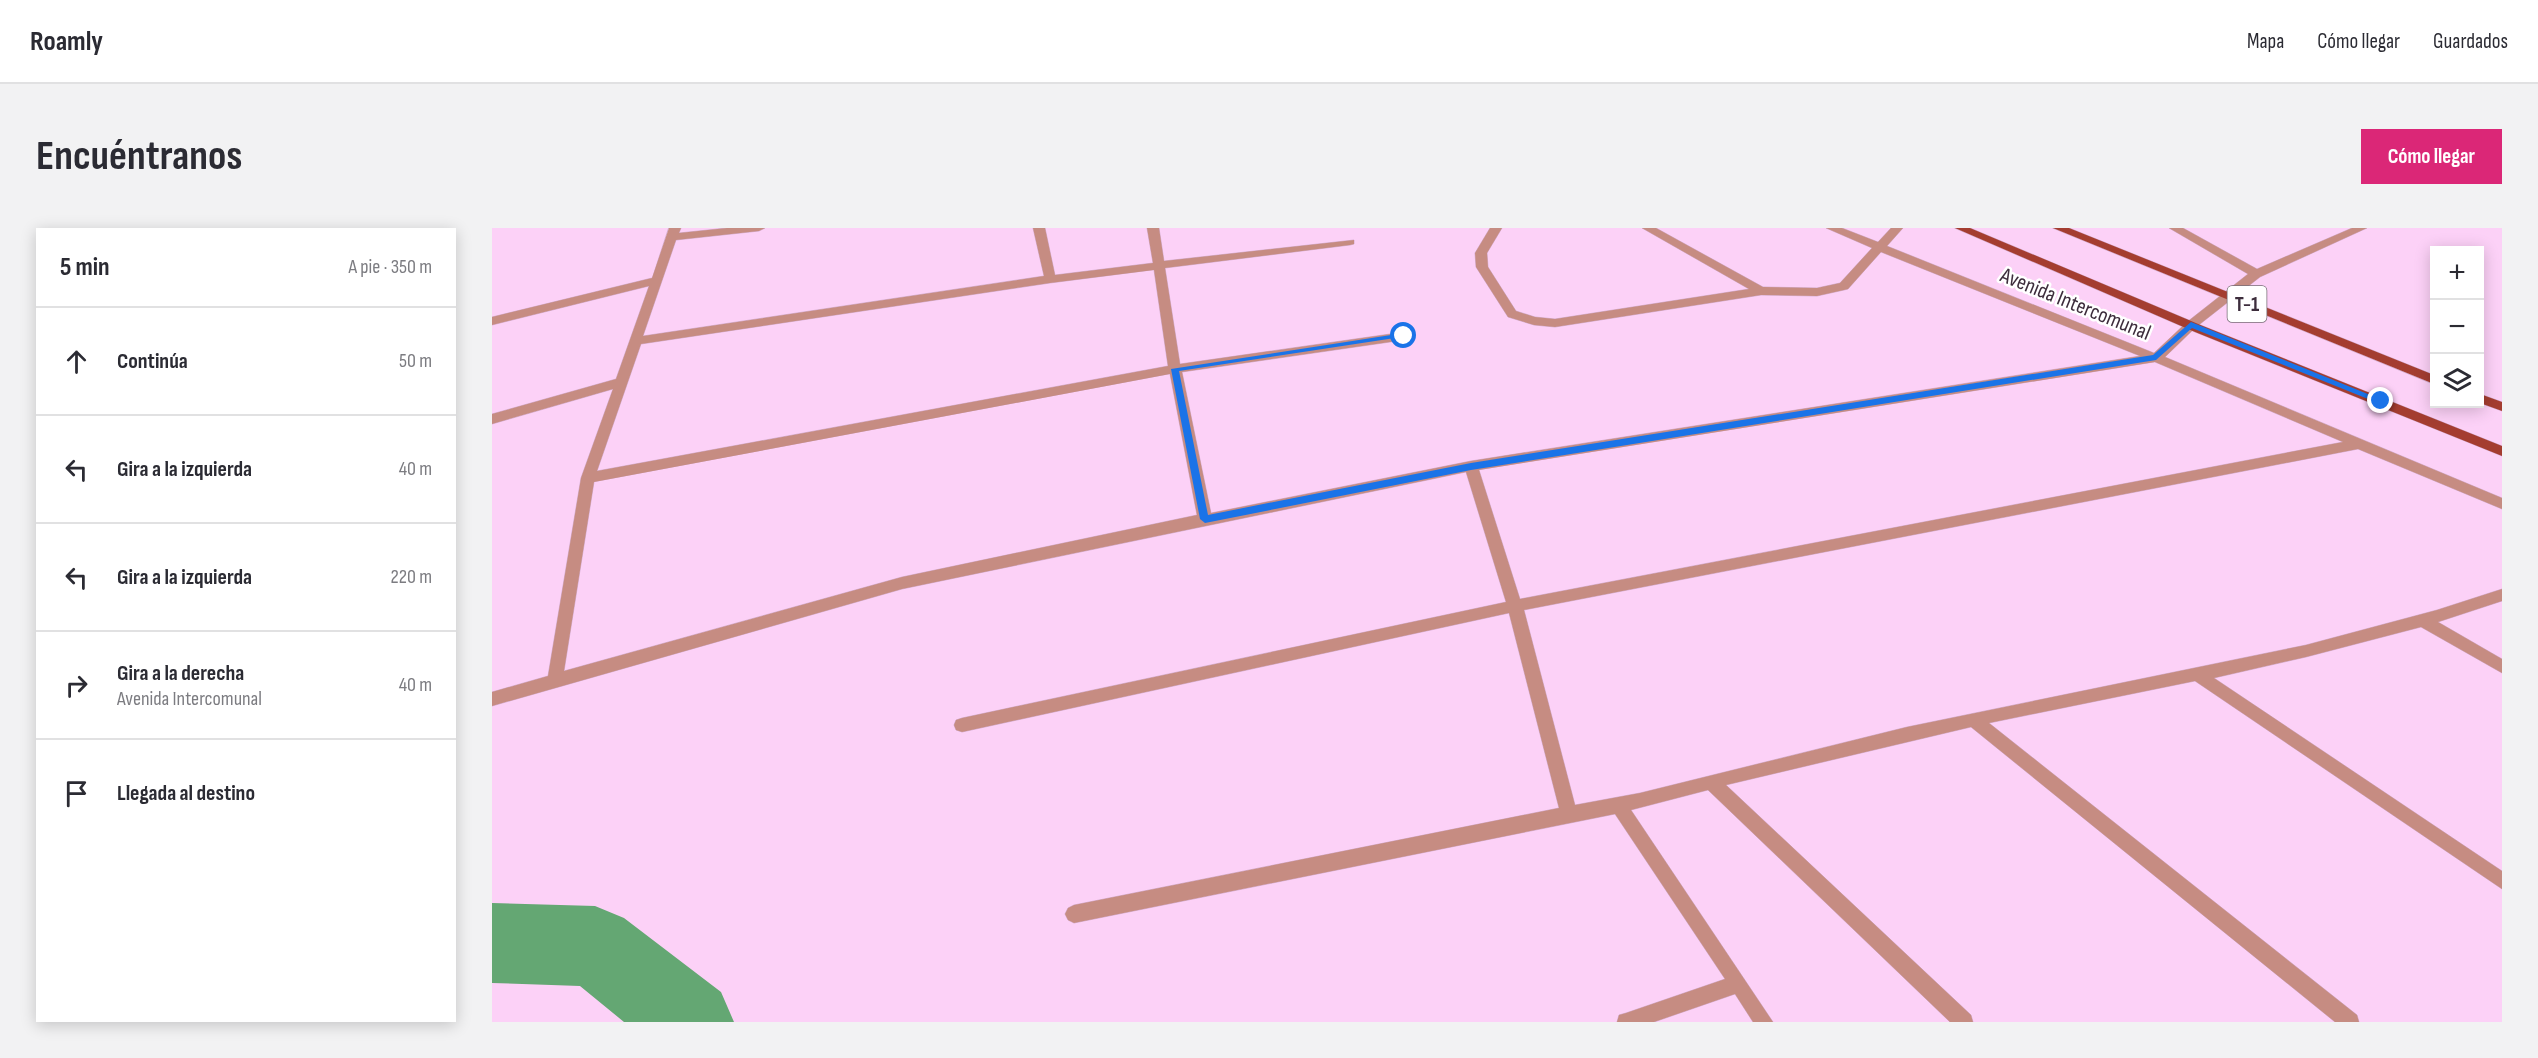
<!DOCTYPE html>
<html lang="es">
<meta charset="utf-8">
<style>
:root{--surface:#fff;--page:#f2f2f3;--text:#2b2b33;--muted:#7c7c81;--line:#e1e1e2;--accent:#db2777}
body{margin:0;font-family:"Sofia Sans Condensed",sans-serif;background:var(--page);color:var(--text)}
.controls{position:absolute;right:18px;top:18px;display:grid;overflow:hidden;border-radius:0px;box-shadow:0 3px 15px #0003}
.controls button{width:54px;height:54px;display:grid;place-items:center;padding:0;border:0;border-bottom:2px solid var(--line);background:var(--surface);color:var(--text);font:30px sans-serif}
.stop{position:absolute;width:18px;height:18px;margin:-14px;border:4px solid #1a73e8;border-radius:50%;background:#fff}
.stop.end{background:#1a73e8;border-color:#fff;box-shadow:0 2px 6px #0008}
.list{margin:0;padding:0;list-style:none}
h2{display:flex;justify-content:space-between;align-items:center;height:78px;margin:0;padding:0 24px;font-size:26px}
h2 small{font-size:20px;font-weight:400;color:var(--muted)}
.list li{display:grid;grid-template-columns:39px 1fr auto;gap:18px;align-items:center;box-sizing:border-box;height:108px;padding:0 24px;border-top:2px solid var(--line)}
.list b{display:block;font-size:22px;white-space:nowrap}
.list p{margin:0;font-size:20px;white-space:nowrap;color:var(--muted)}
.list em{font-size:20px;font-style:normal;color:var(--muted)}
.icon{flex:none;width:33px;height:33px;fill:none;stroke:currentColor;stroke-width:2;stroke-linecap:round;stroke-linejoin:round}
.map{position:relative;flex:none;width:2010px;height:794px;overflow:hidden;border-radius:0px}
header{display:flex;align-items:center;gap:36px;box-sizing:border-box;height:84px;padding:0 30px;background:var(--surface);border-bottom:2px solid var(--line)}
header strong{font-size:28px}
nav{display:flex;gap:33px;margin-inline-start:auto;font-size:21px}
.intro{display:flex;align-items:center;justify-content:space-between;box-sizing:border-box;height:144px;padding:0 36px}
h1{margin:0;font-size:42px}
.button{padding:15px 27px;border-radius:0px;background:var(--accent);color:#fff;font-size:21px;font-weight:700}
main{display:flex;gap:36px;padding:0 36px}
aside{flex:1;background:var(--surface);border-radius:0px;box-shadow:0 3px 15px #0003}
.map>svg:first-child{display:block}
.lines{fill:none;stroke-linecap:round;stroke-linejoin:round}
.river{fill:#64a773;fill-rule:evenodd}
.minor-casing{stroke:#d6b0d2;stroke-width:1}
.major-casing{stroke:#d6b0d2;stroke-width:1}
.minor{fill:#c68c82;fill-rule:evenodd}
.major{fill:#a43d30;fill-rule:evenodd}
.route{fill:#1a73e8}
.labels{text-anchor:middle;stroke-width:5;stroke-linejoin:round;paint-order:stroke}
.shield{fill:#fff;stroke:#776c76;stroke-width:1.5}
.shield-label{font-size:21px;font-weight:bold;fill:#3d2d3c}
.street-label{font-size:22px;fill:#3d2d3c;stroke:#fff}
</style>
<header>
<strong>Roamly</strong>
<nav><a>Mapa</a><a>Cómo llegar</a><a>Guardados</a></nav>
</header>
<div class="intro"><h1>Encuéntranos</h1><a class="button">Cómo llegar</a></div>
<main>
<aside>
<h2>5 min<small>A pie · 350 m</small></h2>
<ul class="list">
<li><svg class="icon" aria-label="ahead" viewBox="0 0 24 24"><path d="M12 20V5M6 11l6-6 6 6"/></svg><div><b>Continúa</b></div><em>50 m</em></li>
<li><svg class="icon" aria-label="left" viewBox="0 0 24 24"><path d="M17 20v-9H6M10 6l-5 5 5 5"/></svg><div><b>Gira a la izquierda</b></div><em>40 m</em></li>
<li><svg class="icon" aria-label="left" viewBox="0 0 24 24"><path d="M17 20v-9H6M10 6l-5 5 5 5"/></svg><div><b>Gira a la izquierda</b></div><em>220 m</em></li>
<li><svg class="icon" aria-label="right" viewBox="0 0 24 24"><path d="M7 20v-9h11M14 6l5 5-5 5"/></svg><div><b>Gira a la derecha</b><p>Avenida Intercomunal</p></div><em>40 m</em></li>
<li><svg class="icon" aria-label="arrive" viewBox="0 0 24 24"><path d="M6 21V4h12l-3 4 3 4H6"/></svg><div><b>Llegada al destino</b></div></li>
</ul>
</aside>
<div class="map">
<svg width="2010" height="794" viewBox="0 0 2010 794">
<rect width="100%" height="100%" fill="#fcd1f7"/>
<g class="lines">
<!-- river -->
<path class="river" d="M0,675l103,3 29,12 97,74 13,30h-110l-44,-36 -88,-3z"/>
<defs>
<path id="minor" d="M177,0h12l-2,5 48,-5h38l-6,3 -83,9 -33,96 401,-60 -11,-48h12l10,47 98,-12 -6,-35h12l5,33 190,-21v4l-4,1 -185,23 15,96 224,-32 6,4 -6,4 -222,32 29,141 260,-52 669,-105 -259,-104 -33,37 -4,1 -27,6 -56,-1 -206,32 -21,-2 -26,-8 -32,-50 -1,-14 15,-25h12l-15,25 1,14 28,44 19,6 20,2 194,-30 -107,-61h14l107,59 54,1 23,-5 32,-35 -46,-20h16l36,14 13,-14h12l-16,18 267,107 33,-31 61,-48 -79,-46h14l74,41 95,-41h15l-107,49 -65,51 -30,29 337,141v11l-144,-60 -834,161 51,195 65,-12 267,-66 399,-82 131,-35 65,-21v12l-64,21 64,37v14l-81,-46 -115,30 -92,21 288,193v18l-307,-208 -206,42 368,292 2,7h-24l-364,-295 -245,58 245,230 2,7h-23l-242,-232 -77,20 142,212h-20l-18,-28 -81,28h-37l2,-7 7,-2 99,-34 -110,-165 -541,109 -6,-3 -3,-6 3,-6 6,-3 485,-97 -50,-195 -547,119 -6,-2 -2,-5 2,-5 6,-2 544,-116 -40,-130 -564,117 -410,117v-14l56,-16 33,-198 32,-89 -121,35v-10l124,-35 33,-93 -157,39v-8l160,-39zM662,42l14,96 -571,105 44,-127 409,-61zM1663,134l188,80 -823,157 -41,-129zM678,146l27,141 -295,62 -338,94 30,-189z"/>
<path id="major" d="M1463,0h15l233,98 299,120v10l-307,-124z
M1561,0h16l365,147v9z
M1988,166l22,8v9l-22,-8z"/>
</defs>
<!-- minor casing -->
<use href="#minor" class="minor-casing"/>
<!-- major casing -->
<use href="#major" class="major-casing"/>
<!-- minor -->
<use href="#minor" class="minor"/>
<!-- major -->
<use href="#major" class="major"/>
</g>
<!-- route -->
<path class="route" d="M1699,94l194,79 -7,2 -186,-75 -36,32 -685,110 -266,53 -5,-4 -29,-150 233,-36 4,3 -229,35 29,144 263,-52 682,-108z"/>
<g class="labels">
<!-- shield labels -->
<rect class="shield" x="1735.5" y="58" width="39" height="36" rx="4.5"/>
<g class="shield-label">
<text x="1755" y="83">T-1</text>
</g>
<!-- street labels -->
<g class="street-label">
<text transform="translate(1584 75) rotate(22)" y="8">Avenida Intercomunal</text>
</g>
</g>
</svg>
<div class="controls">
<button>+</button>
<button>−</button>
<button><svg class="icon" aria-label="layers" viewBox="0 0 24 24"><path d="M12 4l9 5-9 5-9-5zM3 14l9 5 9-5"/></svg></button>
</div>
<div class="stop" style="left:912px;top:108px"></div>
<div class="stop end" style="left:1889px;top:173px"></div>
</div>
</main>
